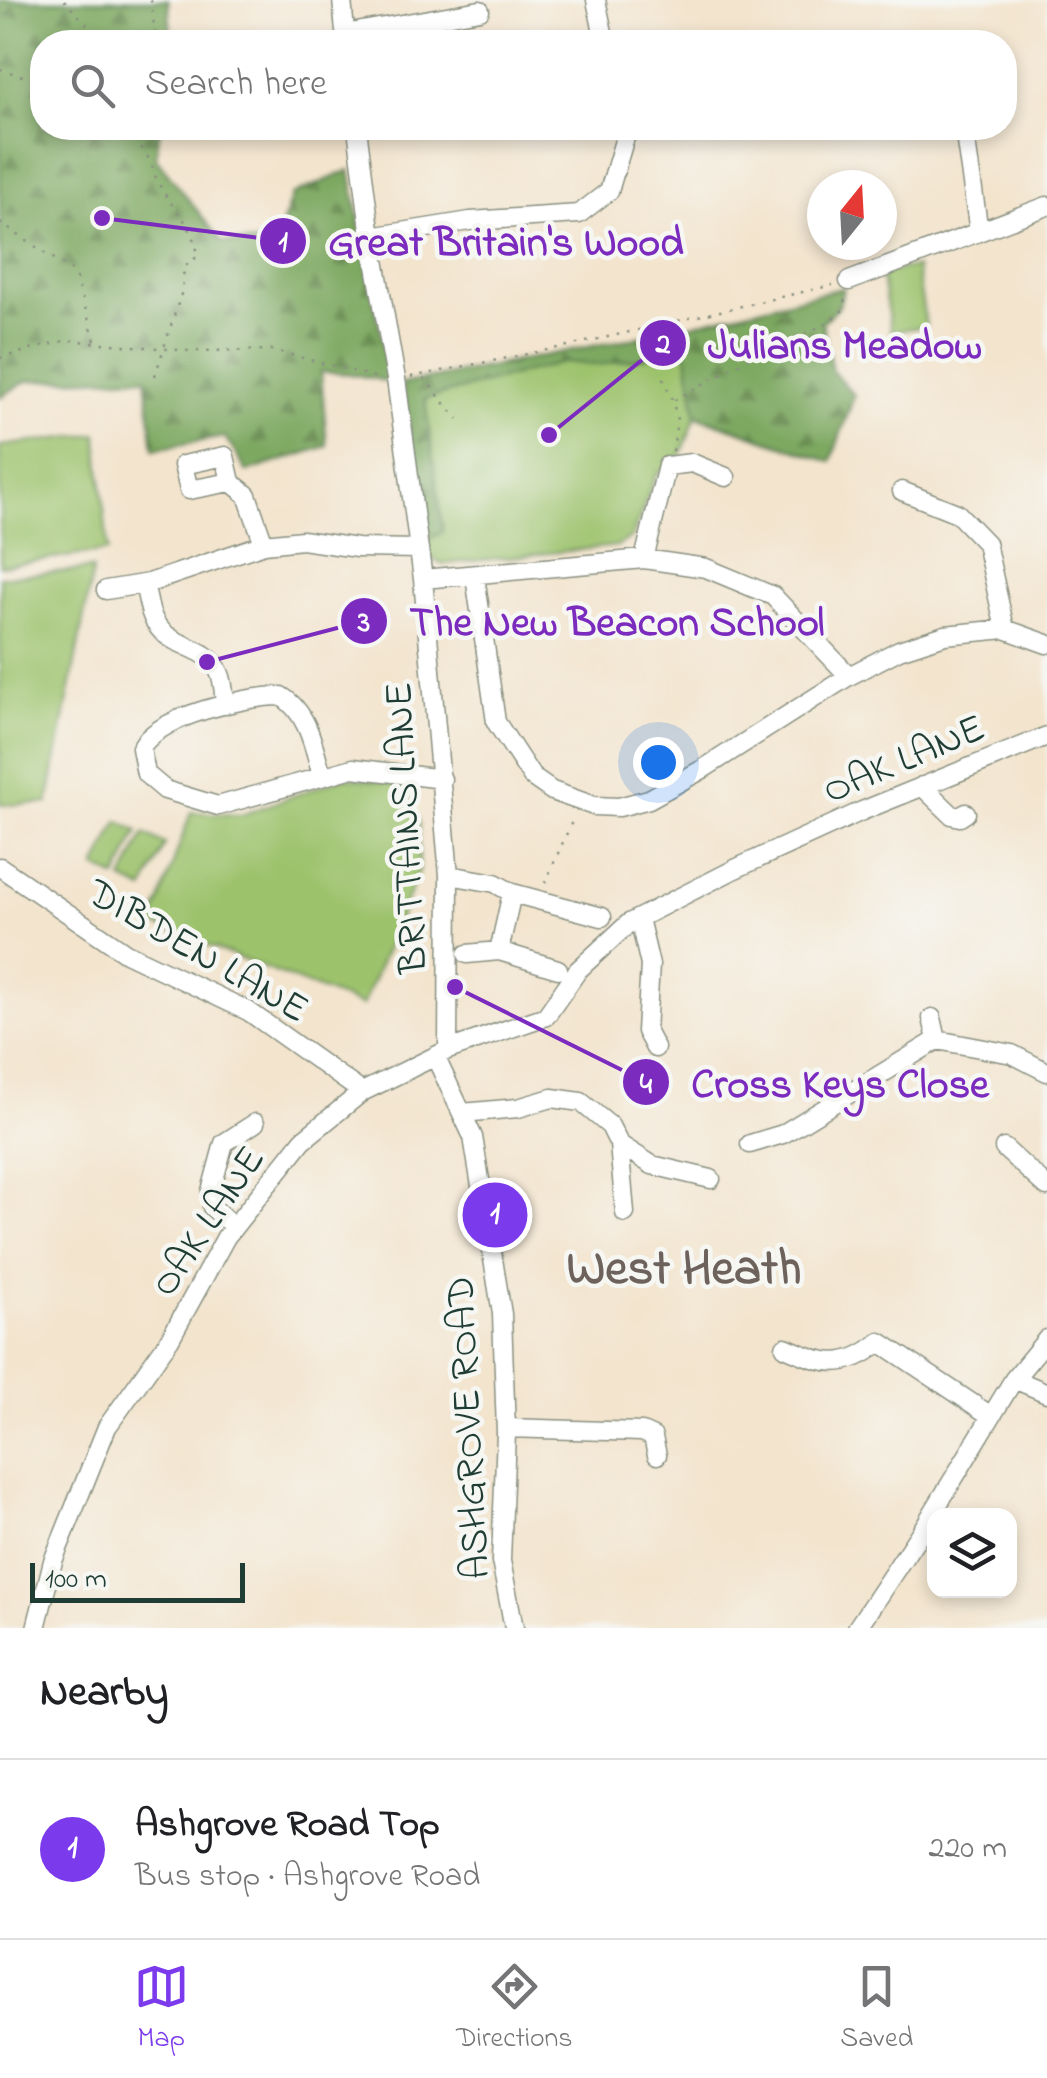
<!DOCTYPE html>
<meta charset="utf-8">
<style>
:root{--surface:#fff;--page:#f6f6f6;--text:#202124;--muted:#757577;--line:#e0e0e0;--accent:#7c3aed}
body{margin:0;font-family:"Indie Flower",sans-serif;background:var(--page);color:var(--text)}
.controls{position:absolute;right:30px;bottom:30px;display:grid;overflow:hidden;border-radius:20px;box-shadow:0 5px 15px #0003}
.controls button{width:90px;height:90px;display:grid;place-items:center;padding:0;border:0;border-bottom:2px solid var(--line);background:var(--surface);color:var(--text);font:50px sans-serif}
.compass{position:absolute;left:807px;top:170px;width:90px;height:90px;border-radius:50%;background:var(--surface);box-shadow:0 5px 15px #0003;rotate:18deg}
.scale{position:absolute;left:30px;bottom:25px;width:215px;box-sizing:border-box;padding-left:10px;border:5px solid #1f3d34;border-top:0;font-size:28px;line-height:35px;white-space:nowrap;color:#1f3d34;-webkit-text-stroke:8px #f6f6f2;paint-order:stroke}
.you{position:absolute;left:658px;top:762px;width:35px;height:35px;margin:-25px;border:8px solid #fff;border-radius:50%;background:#1a73e8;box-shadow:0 0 0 15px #1a73e833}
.badge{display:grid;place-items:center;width:65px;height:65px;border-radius:50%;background:var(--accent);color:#fff;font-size:32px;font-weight:700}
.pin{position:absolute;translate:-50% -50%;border:5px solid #fff;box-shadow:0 2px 10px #0006}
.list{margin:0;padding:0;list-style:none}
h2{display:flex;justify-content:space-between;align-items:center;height:130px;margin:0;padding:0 40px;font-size:42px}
h2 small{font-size:32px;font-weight:400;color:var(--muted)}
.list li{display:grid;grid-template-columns:65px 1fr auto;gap:30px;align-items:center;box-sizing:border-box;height:180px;padding:0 40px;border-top:2px solid var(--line)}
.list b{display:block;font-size:38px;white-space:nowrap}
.list p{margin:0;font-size:32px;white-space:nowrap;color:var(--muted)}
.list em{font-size:32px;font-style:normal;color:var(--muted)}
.icon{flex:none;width:55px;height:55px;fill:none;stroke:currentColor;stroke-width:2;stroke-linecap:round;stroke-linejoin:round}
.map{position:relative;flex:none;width:1047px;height:1628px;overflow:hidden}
.search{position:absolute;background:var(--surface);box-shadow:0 5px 15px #0003;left:30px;right:30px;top:30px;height:110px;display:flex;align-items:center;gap:25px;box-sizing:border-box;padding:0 35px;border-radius:40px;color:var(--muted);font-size:38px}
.sheet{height:310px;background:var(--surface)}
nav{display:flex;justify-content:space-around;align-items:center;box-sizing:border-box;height:140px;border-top:2px solid var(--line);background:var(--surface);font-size:28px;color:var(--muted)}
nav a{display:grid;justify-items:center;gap:5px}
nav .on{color:var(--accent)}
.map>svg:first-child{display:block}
.green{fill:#9cc26c;stroke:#5e8050;stroke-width:2.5}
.forest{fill:url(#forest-firs);stroke:#4e724a;stroke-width:2.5}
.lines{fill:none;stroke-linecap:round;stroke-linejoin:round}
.minor-casing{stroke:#899080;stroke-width:21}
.path{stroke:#899080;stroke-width:2.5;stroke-dasharray:2.5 8;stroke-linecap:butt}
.minor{stroke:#fff;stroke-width:18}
.labels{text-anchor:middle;stroke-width:9;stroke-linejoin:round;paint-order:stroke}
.street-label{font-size:40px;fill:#1f3d34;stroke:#f6f6f2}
.district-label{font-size:50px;font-weight:bold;fill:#6d625c;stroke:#f6f6f2}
.leader{fill:none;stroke:#7b2cbf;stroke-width:4}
.callout-dot{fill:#7b2cbf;stroke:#f6f6f2;stroke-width:4}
.mark-label{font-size:30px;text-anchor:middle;font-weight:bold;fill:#fff}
.callout-label{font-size:42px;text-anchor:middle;font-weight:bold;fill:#7b2cbf;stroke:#f6f6f2;stroke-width:9;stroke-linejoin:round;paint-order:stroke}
</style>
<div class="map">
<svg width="1047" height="1628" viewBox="0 0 1047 1628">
<defs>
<pattern id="forest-firs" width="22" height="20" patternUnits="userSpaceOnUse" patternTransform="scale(2.5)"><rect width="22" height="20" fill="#7da860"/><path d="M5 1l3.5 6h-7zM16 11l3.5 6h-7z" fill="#668a50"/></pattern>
</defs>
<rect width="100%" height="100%" fill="#f6f6f2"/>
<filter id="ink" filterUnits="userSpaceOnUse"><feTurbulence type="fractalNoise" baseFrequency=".01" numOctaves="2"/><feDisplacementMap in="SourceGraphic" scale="20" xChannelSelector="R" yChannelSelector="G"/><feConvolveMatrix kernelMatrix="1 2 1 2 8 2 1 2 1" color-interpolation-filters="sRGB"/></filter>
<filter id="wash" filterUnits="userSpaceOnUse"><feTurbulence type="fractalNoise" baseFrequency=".0048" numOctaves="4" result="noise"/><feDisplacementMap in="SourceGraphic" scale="40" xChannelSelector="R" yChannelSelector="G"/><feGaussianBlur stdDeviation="2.25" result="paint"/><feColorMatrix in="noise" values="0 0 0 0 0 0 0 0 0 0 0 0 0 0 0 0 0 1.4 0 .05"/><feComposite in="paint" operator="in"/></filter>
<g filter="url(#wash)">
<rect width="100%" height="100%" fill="#f3e4cd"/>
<!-- green -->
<path class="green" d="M916,267l10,59 -35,6 -10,-59z
M843,288l-4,18 -17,16 10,49 22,24 -23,67 -135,-46 -15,39 -25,20 -24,62 -15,9 -173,18 -15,-6 -27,-174 232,-46z
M97,434l11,117 -108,15v-120z
M93,569l-45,234 -48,2v-228z
M344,777l59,7 16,38v49l-57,135 -210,-82 39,-112 50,3z
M118,821l20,10 -21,47 -21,-10z
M144,834l21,10 -21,46 -21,-10z"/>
<!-- forest -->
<path class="forest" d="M0,0h168l4,42h-130v86h118l-4,30 66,84 54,1 16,-48 58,-25 40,212 -39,-8 -30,-2 6,74 -80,26 -22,-35 -71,12 -8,-72 -119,4 -27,16z
M843,288l-4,18 -17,16 10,49 22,24 -23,67 -135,-47 -10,-65 -88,15 -34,-3 -139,37 18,133 -17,8 -24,-156 232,-46z"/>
</g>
<g filter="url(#ink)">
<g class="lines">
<defs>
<path id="minor" d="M342,0l4,42
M596,0l9,42
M345,34l135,-24
M357,128l14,109 25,142 27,200 26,296 -1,175
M964,128l15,104
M371,237l99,-16 109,-7 30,-23 17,-57 -2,-6
M849,281l198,-75
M225,456l6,26 -42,8 -6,-25z
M231,482l16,13 17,49
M902,491l55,22 29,30 19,86
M644,559l23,-93 25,-3 34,14
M475,576l21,146 36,55 20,14 42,15 25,1 30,-8 54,-30 146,-93 50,-26 46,-15 60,-6 42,15
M423,579l221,-20 62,9 67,28 76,80
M144,584c4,15 5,32 15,44 17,21 51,18 61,46 4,9 4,22 5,31
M106,590l43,-7 115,-39 38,-4 55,8 62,1
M322,776c-8,-29 -14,-64 -41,-80 -34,0 -124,20 -140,52l5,26 19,16 53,16 135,-38 89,11
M922,786l30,29 8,2 6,-4
M0,867l126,86 122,58 114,81
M449,875l46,8 17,10 90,24
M639,918l11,47 -4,66 9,17
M499,951l59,18
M467,954l32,-3 13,-58
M932,1018l5,22 75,14 35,18
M435,1056l38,81 29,177 4,119 -5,128 13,67
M462,1113l56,-5 34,-10 29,4 29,24 9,18 6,69
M619,1144l33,21 59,14
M750,1144l33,-10 154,-94
M1004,1148l43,39
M234,1227l-22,-20 -1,-16 13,-48 31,-20
M785,1347c39,17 60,24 95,-5l111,74
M1014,1379l33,14
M506,1428l136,4 11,5 4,18
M36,1628l17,-67 54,-134 63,-88 56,-102 77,-97 59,-48 86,-42 98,-34 32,-46 51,-47 106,-54 127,-58 185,-75
M857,1628l69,-104 88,-145 33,-40"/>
</defs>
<!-- minor casing -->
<use href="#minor" class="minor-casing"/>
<!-- path -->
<path class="path" d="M64,0l39,42
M151,0l5,42
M0,69l42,13
M134,128c2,13 6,17 13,28 6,9 7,21 13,30 15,28 33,35 38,70l-14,11 -2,24 -27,85
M0,223l74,49 21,68
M0,358l68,-18 122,11 83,-1 105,28
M411,377l162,-32 260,-60
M424,378l34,41
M663,378l9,21
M673,451l4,-31 -4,-19 79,-45 72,-31 19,-15 2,-12
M545,883l29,-66"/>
<!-- minor -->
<use href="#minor" class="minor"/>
</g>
</g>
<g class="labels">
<!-- street labels -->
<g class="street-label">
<text transform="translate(903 757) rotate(-23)" y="14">OAK LANE</text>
<text transform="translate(404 828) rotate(-93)" y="14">BRITTAINS LANE</text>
<text transform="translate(199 949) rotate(30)" y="14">DIBDEN LANE</text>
<text transform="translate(206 1220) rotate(-56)" y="14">OAK LANE</text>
<text transform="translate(466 1428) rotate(-93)" y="14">ASHGROVE ROAD</text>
</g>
<!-- district labels -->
<g class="district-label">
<text x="684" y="1283">West Heath</text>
</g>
</g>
<!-- callouts -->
<path class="leader" d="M102 218L283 241M549 435L663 343M207 662L364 621M455 987L646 1082"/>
<g class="callout-dot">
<circle cx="102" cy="218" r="10"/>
<circle cx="549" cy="435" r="10"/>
<circle cx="207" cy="662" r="10"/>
<circle cx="455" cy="987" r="10"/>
<circle cx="283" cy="241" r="25"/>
<circle cx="663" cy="343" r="25"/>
<circle cx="364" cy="621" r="25"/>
<circle cx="646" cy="1082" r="25"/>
</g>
<g class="mark-label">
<text x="283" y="251">1</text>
<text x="663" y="353">2</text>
<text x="364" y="631">3</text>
<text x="646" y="1093">4</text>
</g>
<g class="callout-label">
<text x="506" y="255">Great Britain's Wood</text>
<text x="845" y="358">Julians Meadow</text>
<text x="617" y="635">The New Beacon School</text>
<text x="840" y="1097">Cross Keys Close</text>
</g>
</svg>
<div class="controls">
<button><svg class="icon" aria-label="layers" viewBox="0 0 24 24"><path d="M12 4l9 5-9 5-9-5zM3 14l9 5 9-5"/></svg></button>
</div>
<svg class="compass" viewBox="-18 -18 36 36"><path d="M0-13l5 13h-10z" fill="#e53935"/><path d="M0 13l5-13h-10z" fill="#757577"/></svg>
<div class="scale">100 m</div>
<div class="you"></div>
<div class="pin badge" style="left:495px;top:1215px">1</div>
<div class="search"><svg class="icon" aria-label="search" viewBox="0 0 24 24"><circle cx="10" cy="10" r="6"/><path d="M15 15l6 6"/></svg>Search here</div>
</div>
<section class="sheet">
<h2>Nearby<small></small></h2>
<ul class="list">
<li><span class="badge">1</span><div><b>Ashgrove Road Top</b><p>Bus stop · Ashgrove Road</p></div><em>220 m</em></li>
</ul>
</section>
<nav>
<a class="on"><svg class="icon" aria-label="map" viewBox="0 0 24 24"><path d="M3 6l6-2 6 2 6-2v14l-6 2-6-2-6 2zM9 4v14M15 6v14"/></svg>Map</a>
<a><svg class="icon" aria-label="directions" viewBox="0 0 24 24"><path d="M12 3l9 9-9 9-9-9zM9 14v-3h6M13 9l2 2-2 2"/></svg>Directions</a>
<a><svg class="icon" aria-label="saved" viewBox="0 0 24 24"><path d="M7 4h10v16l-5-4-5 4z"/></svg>Saved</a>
</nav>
